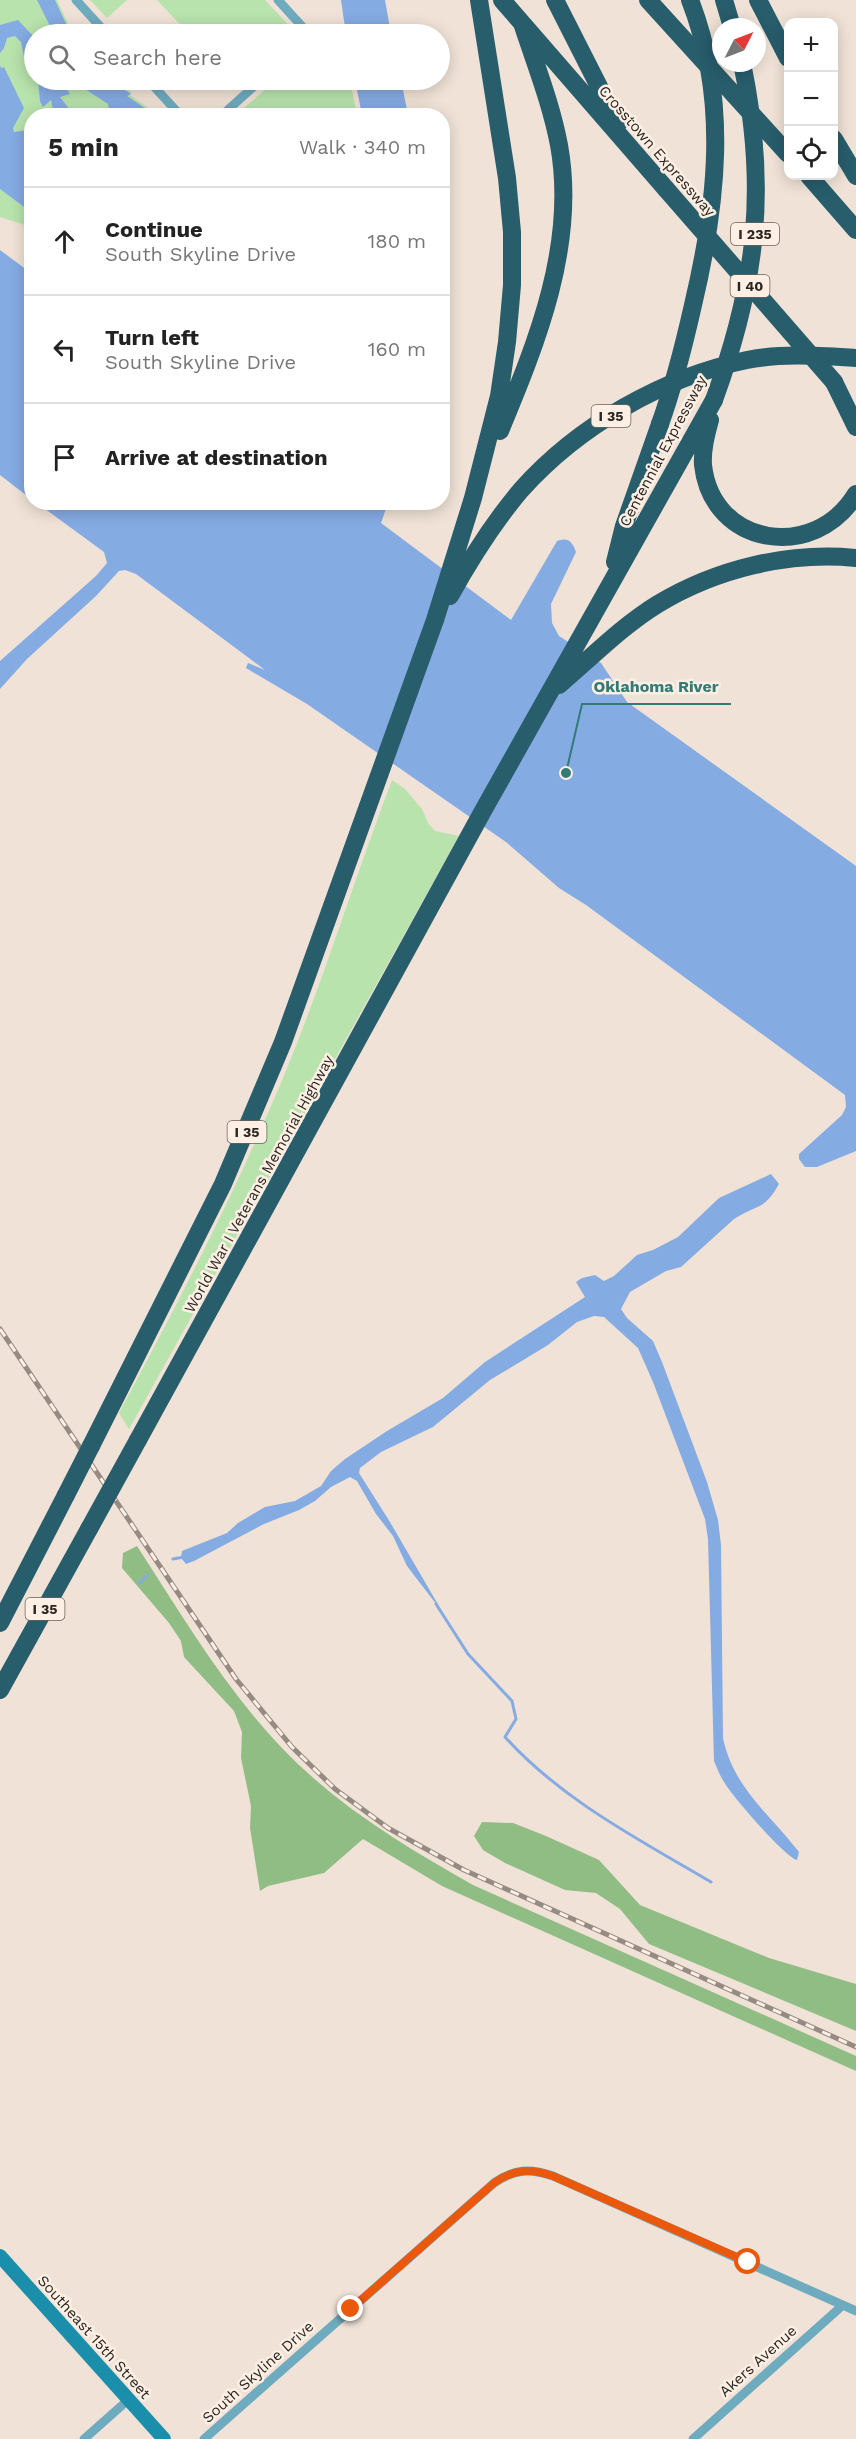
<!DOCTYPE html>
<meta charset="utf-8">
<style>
:root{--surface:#fff;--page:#f6f6f6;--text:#222;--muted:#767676;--line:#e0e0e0}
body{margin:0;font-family:"Work Sans",sans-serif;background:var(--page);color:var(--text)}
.controls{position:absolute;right:18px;top:18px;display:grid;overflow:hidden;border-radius:12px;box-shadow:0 3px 15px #0003}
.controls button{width:54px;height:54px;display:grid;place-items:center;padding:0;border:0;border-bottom:2px solid var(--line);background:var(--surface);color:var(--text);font:30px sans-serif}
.compass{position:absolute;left:712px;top:18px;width:54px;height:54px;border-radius:50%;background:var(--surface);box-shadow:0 3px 15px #0003;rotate:48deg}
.stop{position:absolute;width:18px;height:18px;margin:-14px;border:4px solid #ea580c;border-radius:50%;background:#fff}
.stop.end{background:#ea580c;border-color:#fff;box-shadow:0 2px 6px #0008}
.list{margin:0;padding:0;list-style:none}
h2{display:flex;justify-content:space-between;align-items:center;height:78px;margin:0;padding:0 24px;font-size:26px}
h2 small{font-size:20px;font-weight:400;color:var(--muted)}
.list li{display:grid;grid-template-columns:39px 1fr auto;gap:18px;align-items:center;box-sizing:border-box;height:108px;padding:0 24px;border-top:2px solid var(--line)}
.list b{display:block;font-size:22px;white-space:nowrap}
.list p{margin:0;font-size:20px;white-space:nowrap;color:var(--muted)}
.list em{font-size:20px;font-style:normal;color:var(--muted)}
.icon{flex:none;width:33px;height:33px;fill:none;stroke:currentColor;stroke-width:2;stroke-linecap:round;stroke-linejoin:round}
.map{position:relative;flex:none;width:856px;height:2439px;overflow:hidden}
.search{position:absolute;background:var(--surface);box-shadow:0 3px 15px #0003;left:24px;top:24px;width:426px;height:66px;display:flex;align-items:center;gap:15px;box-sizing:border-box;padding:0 21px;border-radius:33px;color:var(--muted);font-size:22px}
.panel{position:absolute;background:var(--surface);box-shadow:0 3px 15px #0003;left:24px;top:108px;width:426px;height:402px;border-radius:24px}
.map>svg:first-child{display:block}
.green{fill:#b8e3ad}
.forest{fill:#90bd84}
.water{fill:#85abe3}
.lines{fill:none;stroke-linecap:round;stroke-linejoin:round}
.stream{stroke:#85abe3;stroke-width:3}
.street{stroke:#6fabbf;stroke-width:9}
.secondary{stroke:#1b8eab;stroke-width:14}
.highway{stroke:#285d6c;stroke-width:18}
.rail-casing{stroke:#958b83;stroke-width:5}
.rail{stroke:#fdefe4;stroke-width:3;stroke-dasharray:9;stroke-linecap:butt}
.highway-bridge{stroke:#285d6c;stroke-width:18}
.route{stroke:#ea580c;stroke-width:8}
.labels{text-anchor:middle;stroke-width:5;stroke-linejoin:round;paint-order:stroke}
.shield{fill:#fdefe4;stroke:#6a625c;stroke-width:1.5}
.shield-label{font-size:14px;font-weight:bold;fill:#2b2622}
.street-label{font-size:15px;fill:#2b2622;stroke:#fdefe4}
.leader{fill:none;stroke:#327b77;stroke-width:2}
.callout-dot{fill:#327b77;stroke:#fdefe4;stroke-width:2}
.callout-label{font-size:16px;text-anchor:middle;font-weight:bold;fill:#327b77;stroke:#fdefe4;stroke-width:5;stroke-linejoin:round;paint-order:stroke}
</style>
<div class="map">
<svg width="856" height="2439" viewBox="0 0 856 2439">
<rect width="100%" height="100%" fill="#f0e2d6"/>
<!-- green -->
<path class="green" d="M0,0h57l13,28 8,6h-44v46h73l12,7h5l8,6 -4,1 31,21 -127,1 -1,111 -31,-10z
M90,0h37l-20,18z
M157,0h108l32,34h-108z
M230,80h24l-14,11z
M276,80h74l7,35h-121z
M392,780l13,9 17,20 6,14 7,8 24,5 -330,593 -10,-16c61,-113 120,-228 169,-347 38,-94 68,-191 104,-286z"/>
<!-- forest -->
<path class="forest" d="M137,1546c44,68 87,141 144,201 55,58 123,99 192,138l383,171v15l-414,-185 -79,-47 -39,34 -56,13 -8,5 -10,-63 1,-22 -10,-48 1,-26 -8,-21 -50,-54 -3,-16 -12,-18 -47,-55 1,-15z
M482,1822l31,1 33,13 53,24 41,45 129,53 87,26v47l-207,-87 -29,-35 -24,-16 -31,-3 -60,-27 -22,-13 -9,-14z"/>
<!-- water -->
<path class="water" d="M37,0h18l14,30 7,4h-22z
M341,0h44l6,34h-45z
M18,20l16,17v34l-7,-15 -3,1 -3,-15 -6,-6 -8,2 -3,10 -4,5v-28z
M0,65l1,3 3,-1 20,41 -11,20 1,4 14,-2 3,8v74l-31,-23z
M38,80h22l10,14 -10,3 14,18h-20l-3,-15 -8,7 -3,-6z
M74,80h29l15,10 5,-1 8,5 -4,2 28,19h-31l-7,-4v4l-8,-5 -1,-6 -32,-21z
M355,80h46l7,35h-46z
M0,250l31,23v226l-31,-24z
M37,503h351l-7,20 130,97 46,-79c11,-4 15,0 19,11l-25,52 1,19 7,13 42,27 26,39 229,164v285l-39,16h-12l-6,-8v-5l43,-39 4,-8 -1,-12 -259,-190 -27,-17 -53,-46 -199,-138 -61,-36 2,-5 17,7 -129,-96 -11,-4 -6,1 -23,25 -69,63 -27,30v-28l96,-85 11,-13 -3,-11z
M771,1174l8,10c-15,27 -22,20 -45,35l-53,48 -15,4 -36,21 -9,17 6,9 26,23 9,21 45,120 11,38 3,25 2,193c11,51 46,75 76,114l-2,8c-12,-3 -65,-64 -73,-78 -4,-6 -7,-14 -10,-21l-6,-222 -3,-20 -52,-137 -15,-34 -34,-31 -10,-1 -17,6 -29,23 -58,35 -57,47 -52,25 -21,16 -1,5 31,49 53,91 -36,-47 -14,-30 -17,-22 -19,-33 -7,-4 -19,10 -16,14 -16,9 -35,14 -70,37 -8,3 -5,-6 1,-7 45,-18 11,-10 27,-16 30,-6 26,-15 10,-15 14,-12 42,-28 56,-33 42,-36 100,-65 -9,-15 6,-4 13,-3 9,6 10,-5 23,-21 16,-5 25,-13 41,-39z"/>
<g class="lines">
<!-- stream -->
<path class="stream" d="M173,1559l11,-2
M139,1583l9,-8
M436,1604l32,50 44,47 4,18 -11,18c57,63 133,102 206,145"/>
<!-- street -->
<path class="street" d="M76,0l31,34
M278,0l31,34
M148,80l33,36
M221,116l40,-36
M84,2439l44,-39
M204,2439l290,-256c20,-14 36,-15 59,-7l303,135
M693,2439l150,-134"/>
<!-- secondary -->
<path class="secondary" d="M0,2256l164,183"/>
<!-- highway -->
<path class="highway" d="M502,0l164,189
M555,0l63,124
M648,0l140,154
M724,0l8,27
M758,0l30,58
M834,139l22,37
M809,176l47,54
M834,382l22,45
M710,420c-4,15 -8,30 -7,45 9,82 112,97 153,29
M500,431c37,-89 77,-187 59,-286 -8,-42 -24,-82 -37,-122
M615,562l9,-36 36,-102
M450,596c21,-38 43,-73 71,-106 57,-64 142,-113 226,-130 34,-7 74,-4 109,-2
M559,685c32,-27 63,-59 99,-81 58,-35 131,-53 198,-46
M138,1440l346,-631 230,-409
M91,1446l132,-262 60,-142 152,-422 38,-122 26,-102 8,-54 5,-57v-53l-5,-54 -28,-178
M0,1623l66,-128
M0,1690l89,-161"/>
<defs>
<path id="rail" d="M0,1329l236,350 56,68 43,42 53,39 76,42 392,177"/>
</defs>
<!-- rail casing -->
<use href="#rail" class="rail-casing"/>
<!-- rail -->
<use href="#rail" class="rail"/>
<!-- highway-bridge -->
<path class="highway-bridge" d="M666,189l168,193
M714,400c43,-118 54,-213 28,-337
M660,424c14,-39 24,-79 33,-119 24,-101 36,-205 -3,-305
M66,1495l25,-49
M89,1529l49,-89"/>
</g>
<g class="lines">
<!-- route -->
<path class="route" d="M351,2309l143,-126c20,-14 36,-15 59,-7l195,86"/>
</g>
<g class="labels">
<!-- shield labels -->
<g class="shield">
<rect x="731" y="223" width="48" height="22" rx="4.5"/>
<rect x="730.5" y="275" width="39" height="22" rx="4.5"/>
<rect x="591.5" y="405" width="39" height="22" rx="4.5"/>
<rect x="227.5" y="1121" width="39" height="22" rx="4.5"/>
<rect x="25.5" y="1598" width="39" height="22" rx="4.5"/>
</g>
<g class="shield-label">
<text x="755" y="239">I 235</text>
<text x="750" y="291">I 40</text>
<text x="611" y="421">I 35</text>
<text x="247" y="1137">I 35</text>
<text x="45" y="1614">I 35</text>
</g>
<!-- street labels -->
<g class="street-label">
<text transform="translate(657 151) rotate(49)" y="5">Crosstown Expressway</text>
<text transform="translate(663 451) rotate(-62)" y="5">Centennial Expressway</text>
<text transform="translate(259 1184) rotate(-61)" y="5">World War I Veterans Memorial Highway</text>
<text transform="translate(94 2337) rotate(48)" y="5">Southeast 15th Street</text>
<text transform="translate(758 2361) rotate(-42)" y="5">Akers Avenue</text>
<text transform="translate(258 2372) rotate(-42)" y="5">South Skyline Drive</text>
</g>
</g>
<!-- callouts -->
<path class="leader" d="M566 773L582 704H731"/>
<circle class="callout-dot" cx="566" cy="773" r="6"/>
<g class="callout-label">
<text x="656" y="692">Oklahoma River</text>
</g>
</svg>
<div class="controls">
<button>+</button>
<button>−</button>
<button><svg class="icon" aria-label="locate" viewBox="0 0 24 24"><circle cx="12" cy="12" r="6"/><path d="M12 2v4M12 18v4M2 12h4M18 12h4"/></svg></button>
</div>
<svg class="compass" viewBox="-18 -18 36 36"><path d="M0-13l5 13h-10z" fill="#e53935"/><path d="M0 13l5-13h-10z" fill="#767676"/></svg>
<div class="stop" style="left:748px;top:2262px"></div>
<div class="stop end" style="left:351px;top:2309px"></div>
<div class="search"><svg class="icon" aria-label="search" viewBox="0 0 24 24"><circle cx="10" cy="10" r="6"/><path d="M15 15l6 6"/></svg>Search here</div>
<section class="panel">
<h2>5 min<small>Walk · 340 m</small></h2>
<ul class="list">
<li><svg class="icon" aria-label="ahead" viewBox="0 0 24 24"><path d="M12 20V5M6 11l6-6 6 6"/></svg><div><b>Continue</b><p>South Skyline Drive</p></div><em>180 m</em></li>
<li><svg class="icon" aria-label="left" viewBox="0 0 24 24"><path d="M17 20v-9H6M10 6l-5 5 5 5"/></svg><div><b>Turn left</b><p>South Skyline Drive</p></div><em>160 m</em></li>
<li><svg class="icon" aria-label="arrive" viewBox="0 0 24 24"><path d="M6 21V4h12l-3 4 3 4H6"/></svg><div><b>Arrive at destination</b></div></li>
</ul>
</section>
</div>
